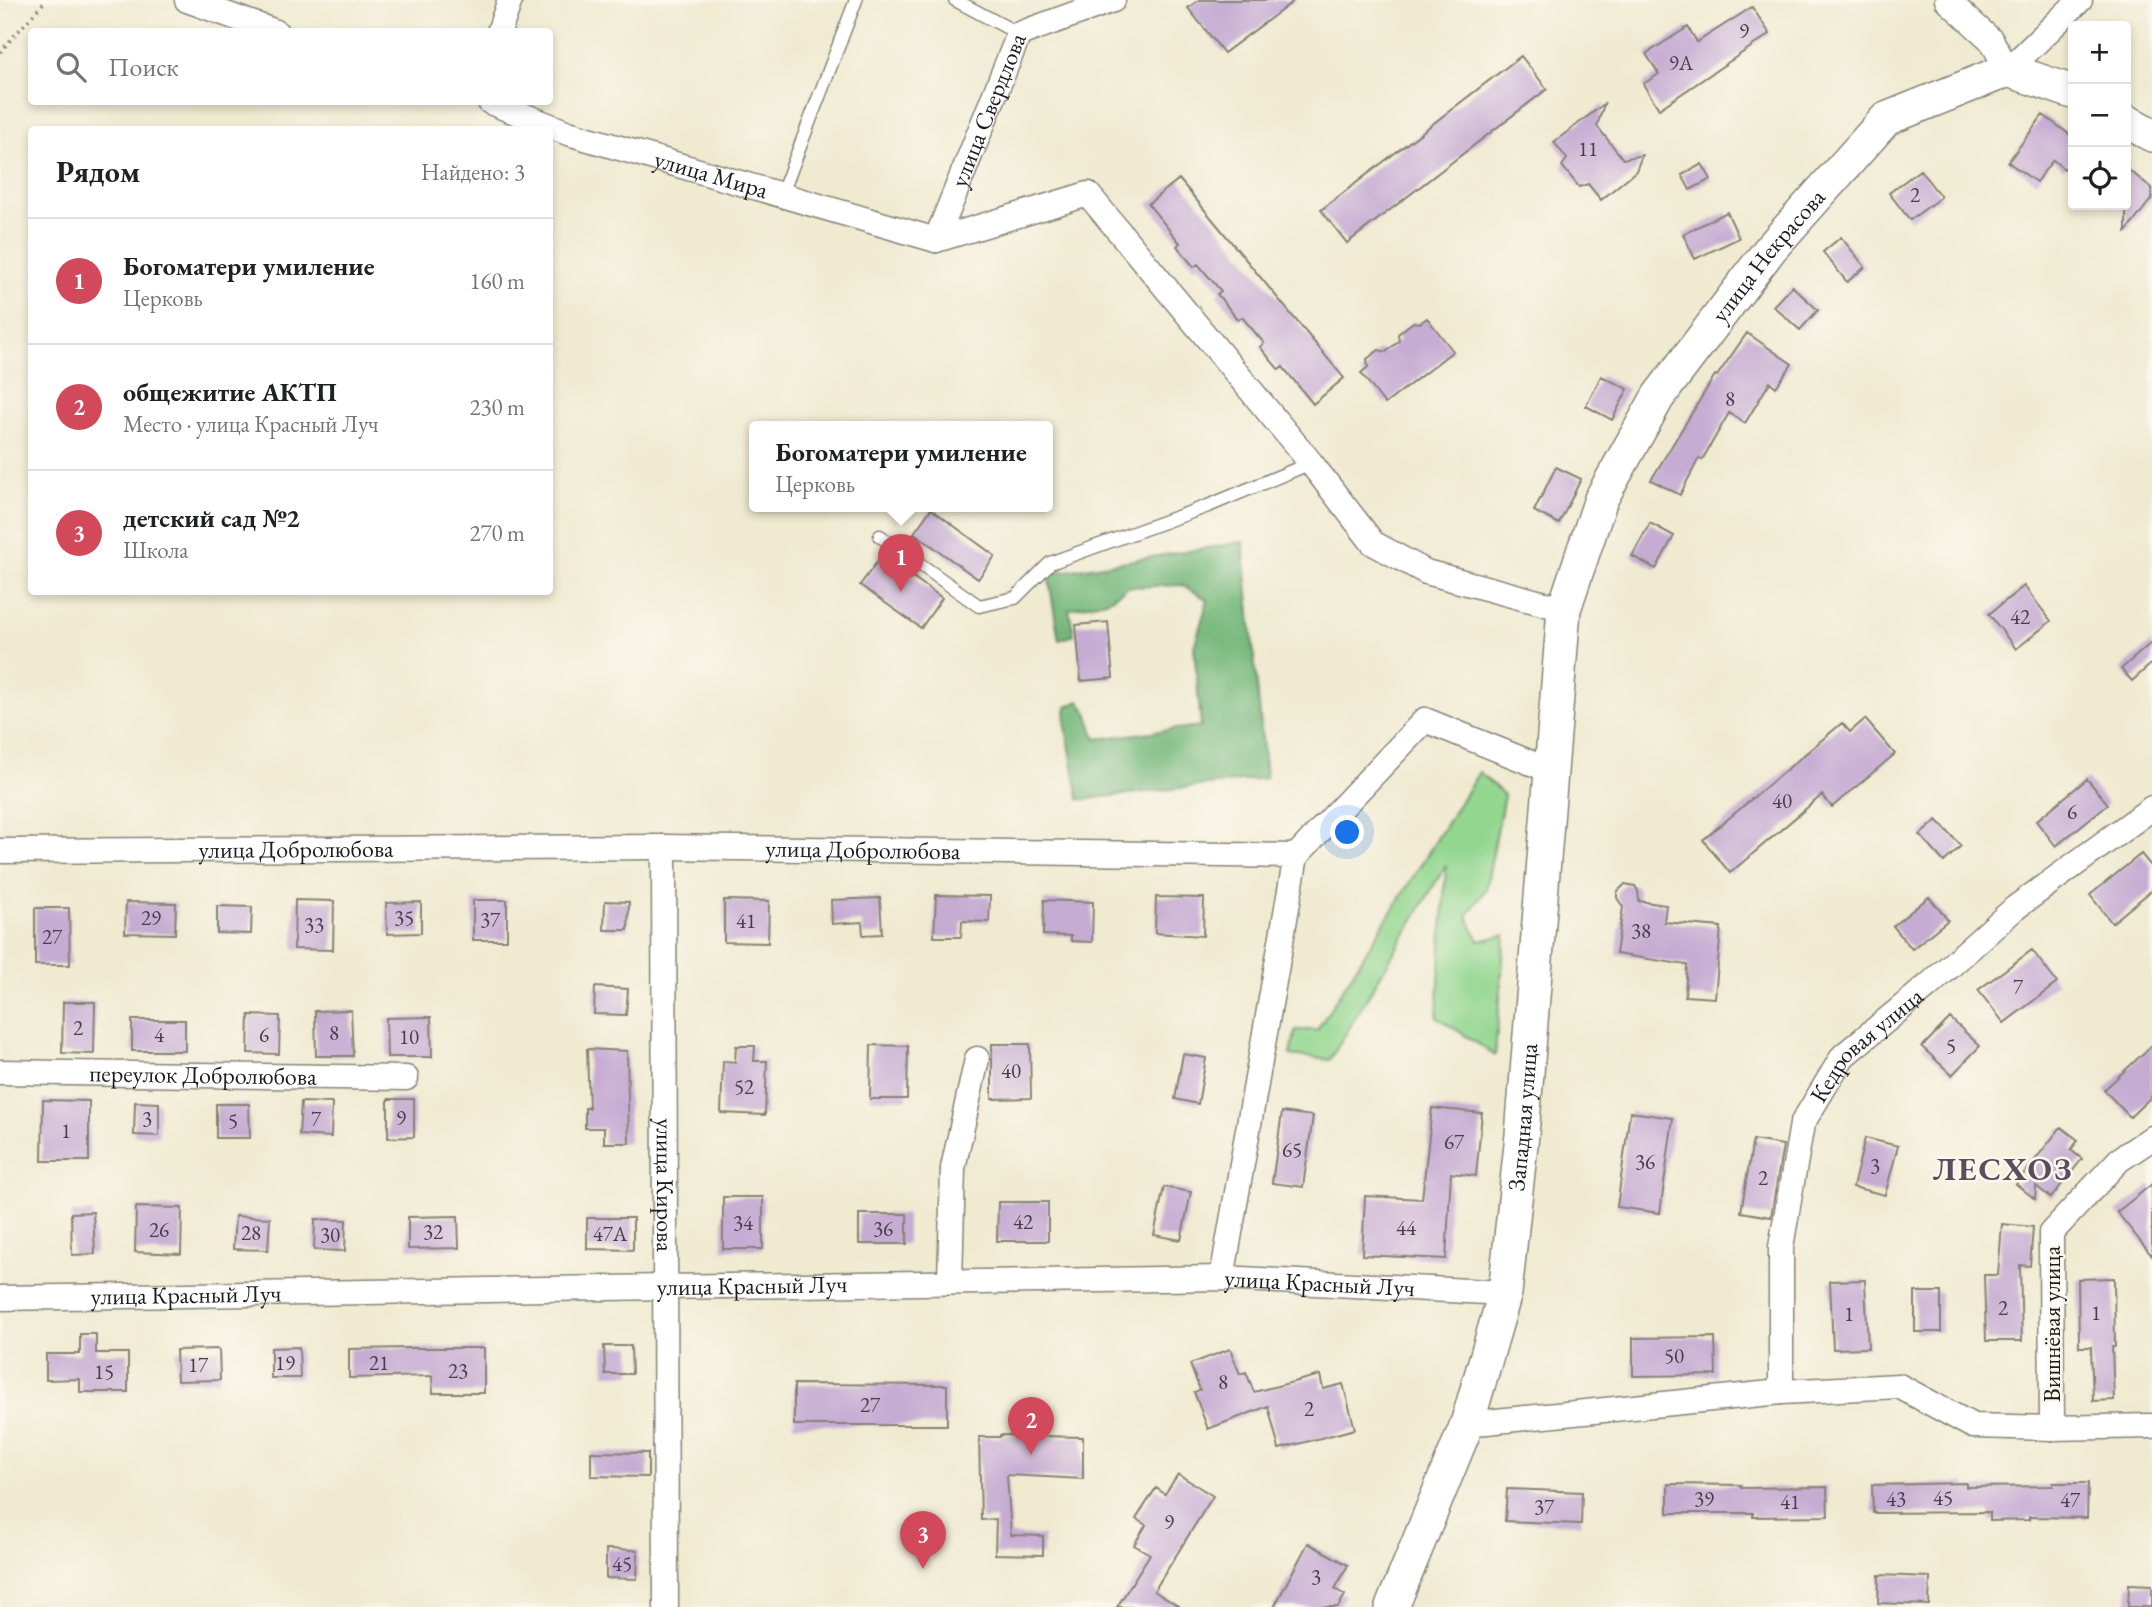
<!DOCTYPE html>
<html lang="ru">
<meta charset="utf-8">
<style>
:root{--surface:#fff;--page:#f6f6f6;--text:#202124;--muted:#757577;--line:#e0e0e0;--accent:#d1495b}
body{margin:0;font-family:"EB Garamond",serif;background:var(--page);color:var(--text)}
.controls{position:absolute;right:21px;top:21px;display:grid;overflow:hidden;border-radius:7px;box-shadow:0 4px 10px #0003}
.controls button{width:63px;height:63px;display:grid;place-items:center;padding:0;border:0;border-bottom:2px solid var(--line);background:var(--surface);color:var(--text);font:35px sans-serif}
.you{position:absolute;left:1348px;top:833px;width:24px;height:24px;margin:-18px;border:5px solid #fff;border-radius:50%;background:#1a73e8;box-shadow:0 0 0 10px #1a73e833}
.badge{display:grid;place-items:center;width:46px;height:46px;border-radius:50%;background:var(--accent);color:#fff;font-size:23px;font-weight:700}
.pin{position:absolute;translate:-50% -58px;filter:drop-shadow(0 2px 4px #0008)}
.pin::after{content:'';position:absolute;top:37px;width:24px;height:21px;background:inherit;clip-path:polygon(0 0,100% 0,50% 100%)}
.popup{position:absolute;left:749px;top:421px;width:304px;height:91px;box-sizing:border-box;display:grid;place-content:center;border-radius:7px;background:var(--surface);filter:drop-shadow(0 2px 5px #0005);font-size:23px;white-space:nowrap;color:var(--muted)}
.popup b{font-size:26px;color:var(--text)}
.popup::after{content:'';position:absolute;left:50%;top:100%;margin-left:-14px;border:14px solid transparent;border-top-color:var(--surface)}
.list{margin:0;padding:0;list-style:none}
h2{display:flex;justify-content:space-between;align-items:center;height:91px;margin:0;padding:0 28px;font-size:30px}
h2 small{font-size:23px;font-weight:400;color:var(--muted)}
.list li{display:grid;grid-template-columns:46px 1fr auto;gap:21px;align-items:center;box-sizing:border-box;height:126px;padding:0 28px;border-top:2px solid var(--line)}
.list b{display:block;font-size:26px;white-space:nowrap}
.list p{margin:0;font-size:23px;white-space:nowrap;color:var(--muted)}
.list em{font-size:23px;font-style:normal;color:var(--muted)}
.icon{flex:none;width:38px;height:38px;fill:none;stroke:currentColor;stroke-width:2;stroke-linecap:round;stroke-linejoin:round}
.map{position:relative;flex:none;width:2152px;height:1607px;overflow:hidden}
.search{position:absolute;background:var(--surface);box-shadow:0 4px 10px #0003;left:28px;top:28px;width:525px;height:77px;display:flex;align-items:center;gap:18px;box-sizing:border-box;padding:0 24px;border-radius:7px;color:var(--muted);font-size:26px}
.panel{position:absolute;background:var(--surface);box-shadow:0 4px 10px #0003;left:28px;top:126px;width:525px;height:469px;border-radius:7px}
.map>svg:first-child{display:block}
.green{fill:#92d68f;stroke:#577956;stroke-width:2}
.forest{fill:#75b77a;stroke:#486a4b;stroke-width:2}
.building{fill:#c6abd3}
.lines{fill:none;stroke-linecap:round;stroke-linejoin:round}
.lane-casing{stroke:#868376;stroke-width:15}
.street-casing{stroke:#868376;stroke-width:27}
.secondary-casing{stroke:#868376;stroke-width:36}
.path{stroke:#868376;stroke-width:3.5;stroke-dasharray:2 5;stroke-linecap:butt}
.lane{stroke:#fff;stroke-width:12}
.street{stroke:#fff;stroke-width:24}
.secondary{stroke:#fff;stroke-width:33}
.labels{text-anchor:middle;stroke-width:5;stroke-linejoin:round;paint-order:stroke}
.number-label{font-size:21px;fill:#46404a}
.street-label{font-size:24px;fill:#1c1c1c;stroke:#fbf7ec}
.district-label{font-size:32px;font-weight:bold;letter-spacing:2px;fill:#584e5c;stroke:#fbf7ec}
</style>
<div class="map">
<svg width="2152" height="1607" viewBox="0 0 2152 1607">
<rect width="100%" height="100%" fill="#fbf7ec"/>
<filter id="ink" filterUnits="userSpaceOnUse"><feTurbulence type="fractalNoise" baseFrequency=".0143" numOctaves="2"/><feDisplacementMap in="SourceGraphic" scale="14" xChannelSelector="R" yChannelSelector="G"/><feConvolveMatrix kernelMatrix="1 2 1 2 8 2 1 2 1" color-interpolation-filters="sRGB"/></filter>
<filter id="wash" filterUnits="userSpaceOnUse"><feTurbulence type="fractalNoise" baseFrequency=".00686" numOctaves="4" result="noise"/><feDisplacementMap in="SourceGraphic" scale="28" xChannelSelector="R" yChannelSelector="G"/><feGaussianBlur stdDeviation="1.57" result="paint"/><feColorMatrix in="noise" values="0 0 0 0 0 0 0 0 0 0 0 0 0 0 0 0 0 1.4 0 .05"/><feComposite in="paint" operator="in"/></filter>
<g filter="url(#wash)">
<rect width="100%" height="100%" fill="#f0ead1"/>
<!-- green -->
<path class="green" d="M1479,772l25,23 -18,94 -19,27 12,25 26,-6 -10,120 -58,-38 9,-152 -116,195 -40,-5 6,-25h21z"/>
<!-- forest -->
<path class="forest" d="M1243,542l23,236 -187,22 -14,-79 2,-14 12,-6 8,11 9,27 105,-13 -7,-79 14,-47 -26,-15 -54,2 -22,14 -37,8 5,26 -15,5 -11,-66z"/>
<g id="blocks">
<!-- building -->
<path class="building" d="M1199,0h96l-71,53 -36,-45z
M1752,7l18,27 -111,75 -16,-25 16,-10 -13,-20 42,-27 9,15z
M1521,56l26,33 -200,154 -26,-33z
M1604,104l-7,22 26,33 19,-4 -6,16 -35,29 -13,-16 -9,3 -17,-21 5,-7 -13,-17z
M2043,115l30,22v20l-9,12 -11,-9 -17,22 -28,-20z
M1702,164l9,15 -21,11 -8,-15z
M2126,168l26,20v10l-26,34z
M1920,170l21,27 -31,23 -21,-27z
M1179,179l165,199 -31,26 -30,-37 -4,3 -19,-23 4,-4 -22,-26 -4,3 -21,-26 4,-3 -23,-27 -4,3 -17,-21 3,-3 -32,-39z
M1727,212l12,26 -44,21 -12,-25z
M1841,237l24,30 -18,15 -24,-30z
M1792,286l26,24 -18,20 -27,-24z
M1427,318l26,33 -68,53 -24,-31 7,-6 -1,-8 12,-9 7,2 13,-11 -1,-7 15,-12 7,1z
M1747,333l45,31 -16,23 -6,-5 -25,41 -16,-10 -27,47 -3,-2 -19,37 -29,-15 64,-105 2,1z
M1601,376l27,13 -16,31 -26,-14z
M1556,467l25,12 -22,45 -25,-13z
M931,509l64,47 -17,23 -64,-46z
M1650,523l24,13 -18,33 -24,-13z
M882,555l60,43 -21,30 -61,-43z
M2024,586l27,35 -35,28 -27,-35z
M1108,622l5,56 -32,3 -5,-56z
M2152,642v21l-20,18 -11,-12z
M1865,719l30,35 -63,53 -10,-12 -92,78 -27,-33 139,-117 8,9z
M2087,779l21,25 -52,42 -20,-25z
M1937,820l24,26 -17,16 -24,-27z
M2141,854l11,13v23l-40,33 -22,-28z
M1625,884l10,2 3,5 1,10 27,4 -2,17 57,5 -6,71 -30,-2 2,-31 -71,-11 7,-47 -6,-9v-6z
M936,895l54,1 -1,26 -27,-1 -1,16h-27z
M1156,897l48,1 -1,38 -48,-3z
M1929,897l19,23 -36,29 -19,-23z
M880,898l2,36 -19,1 -1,-13 -30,2 -1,-24z
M295,900l39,1 -1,49 -39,-1z
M473,900h34v40h-34z
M724,900l45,1 -1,42 -44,-1z
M1044,900l49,2 -1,40 -21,-1v-5l-28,-1z
M605,901l24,1 -1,28h-24z
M126,902l50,1 -1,31 -50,-1z
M421,902v31l-34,1 -1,-31z
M217,906l35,1 -1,27 -34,-1z
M35,908h34l1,57h-35z
M2032,950l25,33 -53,40 -26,-33z
M595,987l33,2 -2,26 -32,-1z
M63,1002h32l-1,52 -32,-1z
M351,1010l2,46h-37l-1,-45z
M249,1015l31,1 -1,38 -31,-1z
M431,1017l1,40h-45l-1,-39z
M1950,1018l30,28 -28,29 -30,-28z
M132,1020h53v31h-53z
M992,1044h38l1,54 -39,1z
M871,1045l37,1 -1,53h-37z
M2152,1045v51l-22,21 -26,-27z
M736,1046h19l-1,15h13l-2,54 -44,-2 2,-52 12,1z
M587,1049l40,2 2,92h-25v-15h-19v-20h4z
M1183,1054l23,4 -8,46 -23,-5z
M388,1099h26v38l-26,1z
M43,1100l46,1v60h-47z
M135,1102l24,1v33l-25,-1z
M301,1102l31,1 -1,34 -32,-2z
M216,1104h33l1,34h-34z
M1432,1108l50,5 -6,63 -25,-3 -5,86 -84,-4 3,-59 57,3z
M1282,1112l31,4 -10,71 -31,-4z
M1630,1112l43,6 -13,95 -43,-6z
M2061,1127l17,13 -7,10 11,9 -31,39 -15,-12 -1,13 -19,-15z
M1865,1138l33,8 -13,49 -32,-8z
M1753,1140l30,5 -12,72 -30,-5z
M2152,1184v72l-35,-44z
M1164,1187l27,5 -10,48 -27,-5z
M723,1197h40v52h-40z
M998,1202h50v39h-51z
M136,1207l46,1 -1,46 -46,-2z
M93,1212l2,42 -23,1 -1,-42z
M859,1214h48v30h-48z
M235,1216l35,2 -2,32 -35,-1z
M458,1216l1,32 -51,1v-32z
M587,1218h46v32l-46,-1z
M315,1219l31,1 -1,31 -31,-1z
M2002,1224l31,3 -3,39 -10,-1 2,76h-36l-2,-66h14z
M2114,1278l1,69h-3l2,53 -21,1 -2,-54h-12l-1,-68z
M1865,1280l3,68 -35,1 -3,-68z
M1915,1292h26v40h-26z
M80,1334h16v19h32v39h-48v-13l-34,1v-26h34z
M1715,1337l1,38 -83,1v-38z
M604,1346h27l1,28h-27z
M299,1347l1,31h-29v-30z
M409,1348h75v45h-51l-1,-17 -83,2v-29z
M219,1349l1,31 -43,1 -1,-31z
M1230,1349l10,25 6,-2 8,20 66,-17 3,14 20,-5 12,45 -76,20 -11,-43 -60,23 -14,-37 6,-2 -10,-26z
M794,1384l153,1v40h-153z
M1000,1435l83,2v42l-76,-4 4,60 32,1v19l-48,-1 1,-35 -15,1 -2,-83h21z
M591,1452l57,1v24l-57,-1z
M1178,1474l35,22 -59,95 26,16h-63l33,-53 -16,-9 12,-20 -10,-6 20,-31 9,6z
M1966,1483v4l87,-1v-3h35l-1,35 -58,-1v3l-39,1v-9l-117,1 -1,-28z
M1668,1484l73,1v3l86,-1 1,29 -75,1v-4h-85z
M1507,1489l75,3 -1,32 -76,-3z
M1308,1543l40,22 -13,24 10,6 -7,12h-64z
M606,1549l32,1 -1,29 -31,-1z
M1879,1575l51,2 -1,28 -51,-2z
M2129,1584l23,1v22h-24z"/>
</g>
</g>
<g filter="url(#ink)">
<use href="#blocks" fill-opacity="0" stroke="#868376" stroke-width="2"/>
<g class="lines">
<defs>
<path id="lane" d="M955,0l64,34
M781,196l75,-196
M880,536l99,70 36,-8 35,-35 158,-57 103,-43"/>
<g id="street">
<path d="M187,0l89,32"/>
<path d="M1947,0l44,40 17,30 72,-70"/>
<path d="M499,32l11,-32"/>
<path id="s1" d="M490,102l78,31 368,107"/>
<path d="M936,240l152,-46 223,269 62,80 53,29 138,37"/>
<path id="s2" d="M936,240l83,-206 94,-34"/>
<path id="s3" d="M664,847l2,760"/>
<path id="s4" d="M0,851l664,-4 632,9 -74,422"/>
<path d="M1296,856l129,-136 126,51"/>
<path id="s5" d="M0,1072l406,6"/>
<path d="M950,1281l3,-113 24,-109"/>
<path id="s6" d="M0,1298l1222,-20 283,15"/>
<path id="s7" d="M1781,1392v-145l21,-123 41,-68 86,-71 86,-77 137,-100"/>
<path d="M1467,1424l314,-32 118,-6 74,40 79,2 100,-2"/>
<path d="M2052,1428l-1,-195 68,-73 33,-22"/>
</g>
<g id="secondary">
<path d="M2126,121l26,14"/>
<path id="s8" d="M1392,1607l75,-183 38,-131 17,-158 42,-526 37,-110 57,-102 113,-149 115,-129 122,-49 65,22"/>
</g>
</defs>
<!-- lane casing -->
<use href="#lane" class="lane-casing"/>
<!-- street casing -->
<use href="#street" class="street-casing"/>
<!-- secondary casing -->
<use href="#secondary" class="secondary-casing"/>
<!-- path -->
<path class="path" d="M0,52l46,-52"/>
<!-- lane -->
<use href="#lane" class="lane"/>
<!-- street -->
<use href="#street" class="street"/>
<!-- secondary -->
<use href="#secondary" class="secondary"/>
</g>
</g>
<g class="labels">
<!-- number labels -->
<g class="number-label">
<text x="1744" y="38">9</text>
<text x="1681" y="70">9А</text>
<text x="1588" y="156">11</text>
<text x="1915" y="202">2</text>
<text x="1730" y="406">8</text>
<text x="2020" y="624">42</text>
<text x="1782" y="808">40</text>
<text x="2072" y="819">6</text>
<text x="151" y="925">29</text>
<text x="404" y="925">35</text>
<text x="490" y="927">37</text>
<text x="746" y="928">41</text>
<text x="314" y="932">33</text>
<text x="1641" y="938">38</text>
<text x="52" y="944">27</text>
<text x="2018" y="994">7</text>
<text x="78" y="1035">2</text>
<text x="334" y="1040">8</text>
<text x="159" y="1042">4</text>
<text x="264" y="1042">6</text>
<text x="409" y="1044">10</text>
<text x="1951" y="1053">5</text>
<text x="1011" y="1078">40</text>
<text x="744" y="1094">52</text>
<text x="401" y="1125">9</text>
<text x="147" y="1126">3</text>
<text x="316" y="1126">7</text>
<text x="233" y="1128">5</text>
<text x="66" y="1138">1</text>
<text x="1454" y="1149">67</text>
<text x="1292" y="1157">65</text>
<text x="1645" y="1169">36</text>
<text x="1875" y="1173">3</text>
<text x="1763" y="1185">2</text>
<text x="1023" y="1229">42</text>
<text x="743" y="1230">34</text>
<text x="1406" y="1235">44</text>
<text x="883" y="1236">36</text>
<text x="159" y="1237">26</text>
<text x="433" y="1239">32</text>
<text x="251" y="1240">28</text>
<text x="610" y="1241">47А</text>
<text x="330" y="1242">30</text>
<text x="2003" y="1315">2</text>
<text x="2096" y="1320">1</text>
<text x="1849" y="1321">1</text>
<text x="1674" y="1363">50</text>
<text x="285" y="1370">19</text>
<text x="379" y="1370">21</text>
<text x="198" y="1372">17</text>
<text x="458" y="1378">23</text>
<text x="104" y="1379">15</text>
<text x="1223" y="1389">8</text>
<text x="870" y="1412">27</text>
<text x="1309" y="1416">2</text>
<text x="1943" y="1505">45</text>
<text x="1704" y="1506">39</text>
<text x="1896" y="1506">43</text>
<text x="2070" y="1507">47</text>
<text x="1790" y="1509">41</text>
<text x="1544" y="1514">37</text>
<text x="1169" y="1529">9</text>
<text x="622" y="1571">45</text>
<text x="1316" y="1584">3</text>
</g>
<!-- street labels -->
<g class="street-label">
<text dy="8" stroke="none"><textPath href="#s2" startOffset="140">улица Свердлова</textPath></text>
<text dy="8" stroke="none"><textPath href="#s1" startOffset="233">улица Мира</textPath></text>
<text dy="8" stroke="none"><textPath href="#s8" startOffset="1433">улица Некрасова</textPath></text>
<text dy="8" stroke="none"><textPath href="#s4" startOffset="296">улица Добролюбова</textPath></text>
<text dy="8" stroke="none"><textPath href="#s4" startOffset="863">улица Добролюбова</textPath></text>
<text dy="8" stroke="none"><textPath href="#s7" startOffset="373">Кедровая улица</textPath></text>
<text dy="8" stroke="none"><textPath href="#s5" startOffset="203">переулок Добролюбова</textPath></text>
<text dy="8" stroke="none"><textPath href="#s8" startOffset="511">Западная улица</textPath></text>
<text dy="8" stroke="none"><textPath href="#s3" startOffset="338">улица Кирова</textPath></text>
<text dy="8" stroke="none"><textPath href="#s6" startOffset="1320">улица Красный Луч</textPath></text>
<text dy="8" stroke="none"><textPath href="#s6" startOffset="752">улица Красный Луч</textPath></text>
<text dy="8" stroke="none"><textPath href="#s6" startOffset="186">улица Красный Луч</textPath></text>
<text transform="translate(2052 1324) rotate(-90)" y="8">Вишнёвая улица</text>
</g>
<!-- district labels -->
<g class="district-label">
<text x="2003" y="1180">ЛЕСХОЗ</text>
</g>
</g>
</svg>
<div class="controls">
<button>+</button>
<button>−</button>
<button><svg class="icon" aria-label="locate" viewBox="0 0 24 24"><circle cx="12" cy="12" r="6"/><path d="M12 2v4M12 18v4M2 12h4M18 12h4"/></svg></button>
</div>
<div class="you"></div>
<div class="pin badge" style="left:901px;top:592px">1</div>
<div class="popup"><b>Богоматери умиление</b>Церковь</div>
<div class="pin badge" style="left:1031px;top:1455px">2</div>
<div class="pin badge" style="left:923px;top:1569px">3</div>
<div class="search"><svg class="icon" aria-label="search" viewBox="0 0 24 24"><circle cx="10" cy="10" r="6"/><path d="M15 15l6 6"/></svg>Поиск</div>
<section class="panel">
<h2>Рядом<small>Найдено: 3</small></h2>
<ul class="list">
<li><span class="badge">1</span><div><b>Богоматери умиление</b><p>Церковь</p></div><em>160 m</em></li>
<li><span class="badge">2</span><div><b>общежитие АКТП</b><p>Место · улица Красный Луч</p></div><em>230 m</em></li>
<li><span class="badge">3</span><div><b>детский сад №2</b><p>Школа</p></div><em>270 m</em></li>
</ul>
</section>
</div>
